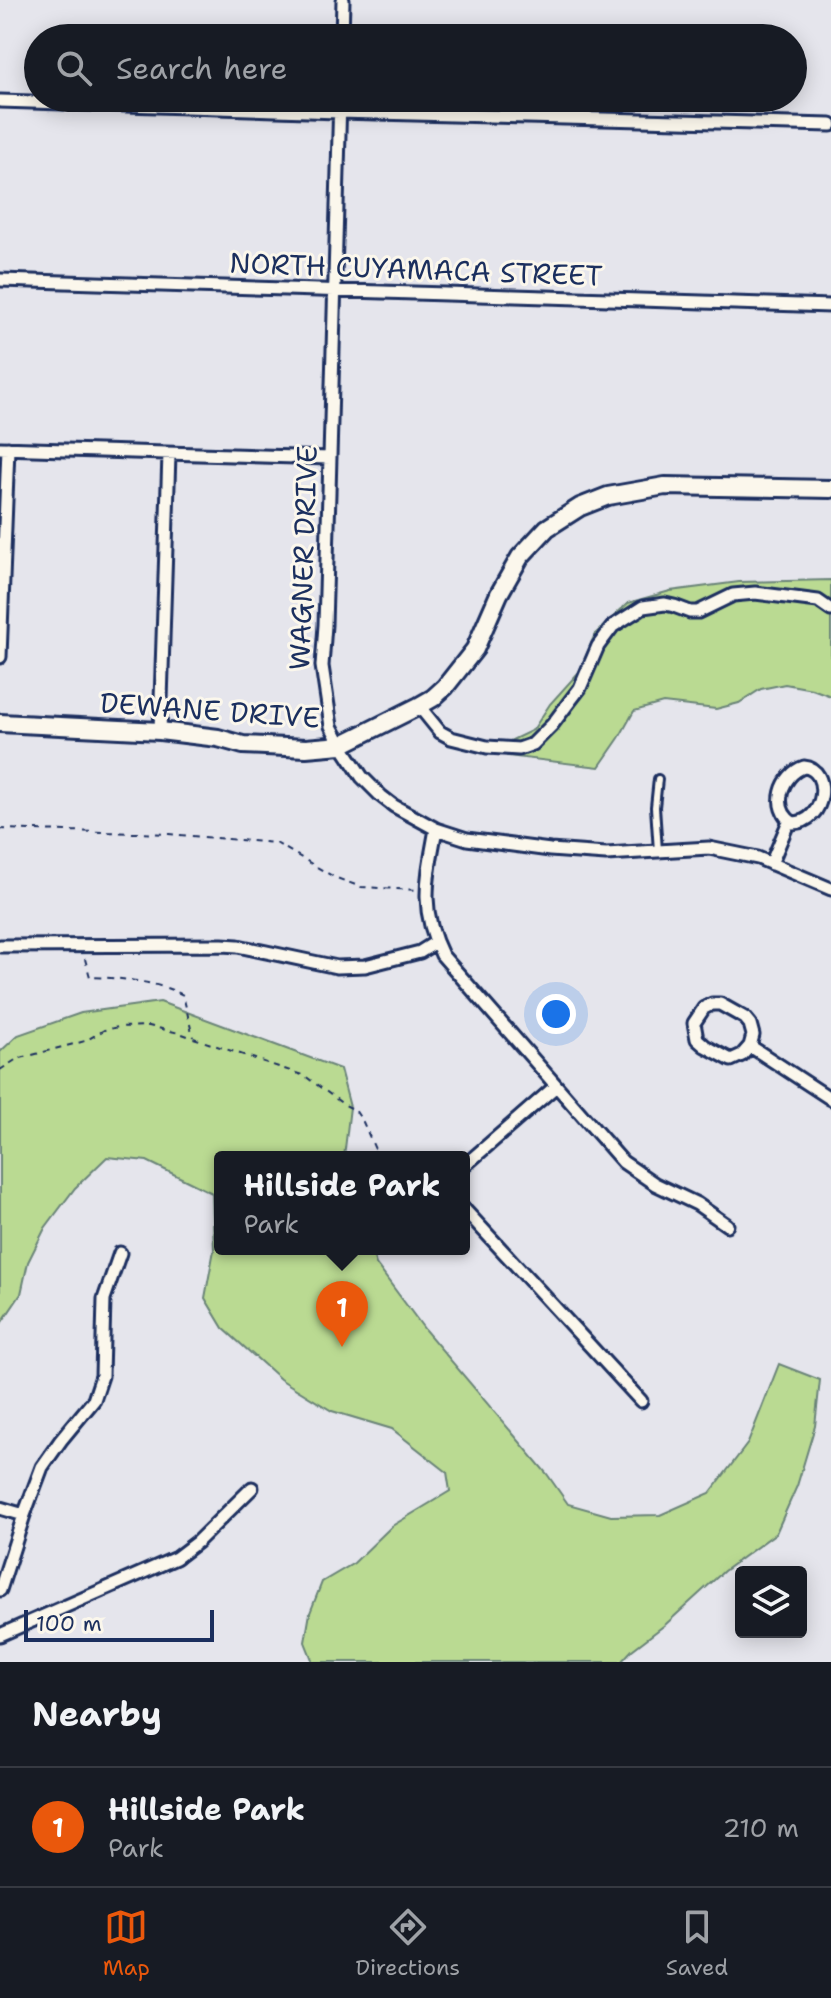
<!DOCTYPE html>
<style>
:root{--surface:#171b24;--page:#20242c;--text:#f1f3f6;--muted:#9ea1a6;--line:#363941;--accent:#ea580c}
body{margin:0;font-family:"Shantell Sans",sans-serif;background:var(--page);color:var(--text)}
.controls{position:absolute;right:24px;bottom:24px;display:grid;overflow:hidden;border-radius:8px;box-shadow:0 4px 20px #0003}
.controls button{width:72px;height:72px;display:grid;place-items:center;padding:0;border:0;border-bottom:2px solid var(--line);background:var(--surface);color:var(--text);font:40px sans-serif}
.scale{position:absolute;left:24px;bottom:20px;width:190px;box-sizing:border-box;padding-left:8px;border:4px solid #1b2f5e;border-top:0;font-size:22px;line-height:28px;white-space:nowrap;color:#1b2f5e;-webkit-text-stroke:6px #fbf7ec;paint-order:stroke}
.you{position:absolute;left:556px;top:1014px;width:28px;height:28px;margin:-20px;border:6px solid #fff;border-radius:50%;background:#1a73e8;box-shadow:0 0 0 12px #1a73e833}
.badge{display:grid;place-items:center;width:52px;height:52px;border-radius:50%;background:var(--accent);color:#fff;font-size:26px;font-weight:700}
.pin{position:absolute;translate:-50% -66px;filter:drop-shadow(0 2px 4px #0008)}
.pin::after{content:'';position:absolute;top:42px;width:28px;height:24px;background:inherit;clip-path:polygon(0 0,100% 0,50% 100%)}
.popup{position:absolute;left:214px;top:1151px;width:256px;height:104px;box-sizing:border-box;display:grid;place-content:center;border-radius:8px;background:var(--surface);filter:drop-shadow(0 2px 6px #0005);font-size:26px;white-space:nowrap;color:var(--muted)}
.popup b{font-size:30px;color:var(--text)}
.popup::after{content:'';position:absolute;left:50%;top:100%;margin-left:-16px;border:16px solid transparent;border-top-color:var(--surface)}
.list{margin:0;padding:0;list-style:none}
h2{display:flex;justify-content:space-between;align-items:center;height:104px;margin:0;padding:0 32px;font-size:34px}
h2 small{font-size:26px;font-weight:400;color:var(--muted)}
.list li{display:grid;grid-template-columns:52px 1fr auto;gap:24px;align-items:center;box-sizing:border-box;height:120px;padding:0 32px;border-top:2px solid var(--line)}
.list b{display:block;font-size:30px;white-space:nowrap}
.list p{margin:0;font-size:26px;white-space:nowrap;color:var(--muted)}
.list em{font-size:26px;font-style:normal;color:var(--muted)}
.icon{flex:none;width:44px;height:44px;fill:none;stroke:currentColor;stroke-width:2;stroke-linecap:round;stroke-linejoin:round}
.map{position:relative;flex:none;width:831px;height:1662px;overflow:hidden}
.search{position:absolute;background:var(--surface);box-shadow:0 4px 20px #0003;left:24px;right:24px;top:24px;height:88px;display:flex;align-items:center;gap:20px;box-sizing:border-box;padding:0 28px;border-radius:44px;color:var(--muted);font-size:30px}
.sheet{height:224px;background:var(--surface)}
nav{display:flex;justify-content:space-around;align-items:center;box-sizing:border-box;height:112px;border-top:2px solid var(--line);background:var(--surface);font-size:22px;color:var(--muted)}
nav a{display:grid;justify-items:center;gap:4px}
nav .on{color:var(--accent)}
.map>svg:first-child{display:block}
.green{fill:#bada92;stroke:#6a8478;stroke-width:2}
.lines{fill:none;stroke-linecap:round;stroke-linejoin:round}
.lane-casing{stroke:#1b2f5e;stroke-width:12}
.street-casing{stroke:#1b2f5e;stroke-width:17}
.secondary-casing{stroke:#1b2f5e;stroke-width:22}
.path{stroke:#1b2f5e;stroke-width:2;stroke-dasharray:6 6;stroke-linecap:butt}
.lane{stroke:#fbf7ec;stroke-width:6}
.street{stroke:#fbf7ec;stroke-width:11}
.secondary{stroke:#fbf7ec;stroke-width:16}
.labels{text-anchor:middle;stroke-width:6;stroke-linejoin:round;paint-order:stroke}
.street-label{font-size:28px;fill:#1b2f5e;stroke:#fbf7ec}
</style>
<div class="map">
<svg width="831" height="1662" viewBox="0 0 831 1662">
<rect width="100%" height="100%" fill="#e5e5ec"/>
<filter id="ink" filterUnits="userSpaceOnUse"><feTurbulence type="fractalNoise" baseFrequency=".0125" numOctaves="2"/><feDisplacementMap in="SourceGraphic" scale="16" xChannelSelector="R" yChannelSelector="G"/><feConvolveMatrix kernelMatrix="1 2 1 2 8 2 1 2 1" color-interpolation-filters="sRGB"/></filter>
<g filter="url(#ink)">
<!-- green -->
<path class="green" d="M831,580v116l-19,-7 -27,-5 -24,5 -22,14 -23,6 -53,-6 -29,8 -15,27 -20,29 -92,-11 3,-15 23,-11 17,-26 29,-32 16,-38 33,-31 42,-12 69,-9z
M160,1002l180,67 10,38 -6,50h-124v92h151l5,15 49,66 122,144 21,30 43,12 49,-1 50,-22 38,-50 31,-79 41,16 -5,46 -18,60 -21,47 -52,38 -58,53 -34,26 -11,12h-308l-8,-20 5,-29 12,-31 32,-19 38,-37 58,-35 -3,-19 -55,-43 -60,-18 -52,-32 -57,-51 -18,-30 9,-48 -2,-57 -65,-32 -40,-4 -32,31 -30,40 -17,34 -7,32 -21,31v-273l18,-17 63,-22z"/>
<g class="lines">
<defs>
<path id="lane" d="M658,779l-3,28 3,44"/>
<path id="street" d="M342,38l1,-38
M340,98l-11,395 -4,132 -3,41 9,60 10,19 21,32 19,19 13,10 42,23 31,10 83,11 56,4 103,-6 49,10 73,31
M0,101l339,11 492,13
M0,280l831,26
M0,448l330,10
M0,657l8,-209
M419,706l21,26 11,6 36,9 32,2 14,-5 19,-19 18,-24 10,-13 18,-42 15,-20 30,-19 22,-3 9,2 16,6h8l35,-17 22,-2 63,8 13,9
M160,731l9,-277
M804,767c27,2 23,55 -11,56 -23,-15 -11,-49 11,-56z
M436,829c-9,50 -17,79 6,126l181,207 32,22 42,20 30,21
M771,864l18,-43
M0,946l222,-1 16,1 99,21 28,-1 55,-14 16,-10
M712,1004h8l25,14 5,6 3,11 -3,11 -8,9 -11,5 -26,-14 -8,-7 -3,-16 10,-15z
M750,1046l81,53
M464,1166l92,-80
M464,1209l177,192
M0,1508l24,7
M0,1590l24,-75 18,-48 19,-27 33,-40 8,-24 2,-77 16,-46
M0,1635l176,-77 21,-16 55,-54"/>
<path id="secondary" d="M0,723l160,8 58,7 25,7 63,3 35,-3 78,-39 14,-8 12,-11 30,-38 24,-55 21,-37 27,-29 33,-21 28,-11 57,-10 166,3"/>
</defs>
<!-- lane casing -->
<use href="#lane" class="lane-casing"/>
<!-- street casing -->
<use href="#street" class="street-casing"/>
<!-- secondary casing -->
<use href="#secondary" class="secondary-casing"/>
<!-- path -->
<path class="path" d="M0,829l169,5 107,9 58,34 27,10 56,3
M85,959l5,18c28,1 67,4 93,18l10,42
M0,1070l17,-11 68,-18 19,-11 14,-3 31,-1 30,7 126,43 38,28 12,6 8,12 14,32 14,3"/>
<!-- lane -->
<use href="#lane" class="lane"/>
<!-- street -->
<use href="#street" class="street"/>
<!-- secondary -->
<use href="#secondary" class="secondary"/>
</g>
</g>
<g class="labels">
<!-- street labels -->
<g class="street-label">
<text transform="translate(416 269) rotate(2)" y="10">NORTH CUYAMACA STREET</text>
<text transform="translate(303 558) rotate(-88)" y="10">WAGNER DRIVE</text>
<text transform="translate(210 710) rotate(4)" y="10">DEWANE DRIVE</text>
</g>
</g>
</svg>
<div class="controls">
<button><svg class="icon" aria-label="layers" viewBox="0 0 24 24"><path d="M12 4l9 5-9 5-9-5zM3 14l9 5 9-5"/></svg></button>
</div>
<div class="scale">100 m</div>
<div class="you"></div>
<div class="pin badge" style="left:342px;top:1347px">1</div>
<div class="popup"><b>Hillside Park</b>Park</div>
<div class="search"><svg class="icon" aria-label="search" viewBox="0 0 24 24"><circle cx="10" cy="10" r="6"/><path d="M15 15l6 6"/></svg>Search here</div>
</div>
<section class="sheet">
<h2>Nearby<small></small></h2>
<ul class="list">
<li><span class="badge">1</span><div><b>Hillside Park</b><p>Park</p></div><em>210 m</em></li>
</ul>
</section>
<nav>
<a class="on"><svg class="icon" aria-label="map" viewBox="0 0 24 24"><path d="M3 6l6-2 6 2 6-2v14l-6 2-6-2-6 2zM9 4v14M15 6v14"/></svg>Map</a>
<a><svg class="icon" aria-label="directions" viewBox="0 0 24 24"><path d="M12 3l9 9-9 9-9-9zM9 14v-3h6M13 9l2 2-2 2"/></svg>Directions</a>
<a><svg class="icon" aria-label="saved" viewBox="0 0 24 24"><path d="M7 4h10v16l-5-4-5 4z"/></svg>Saved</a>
</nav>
